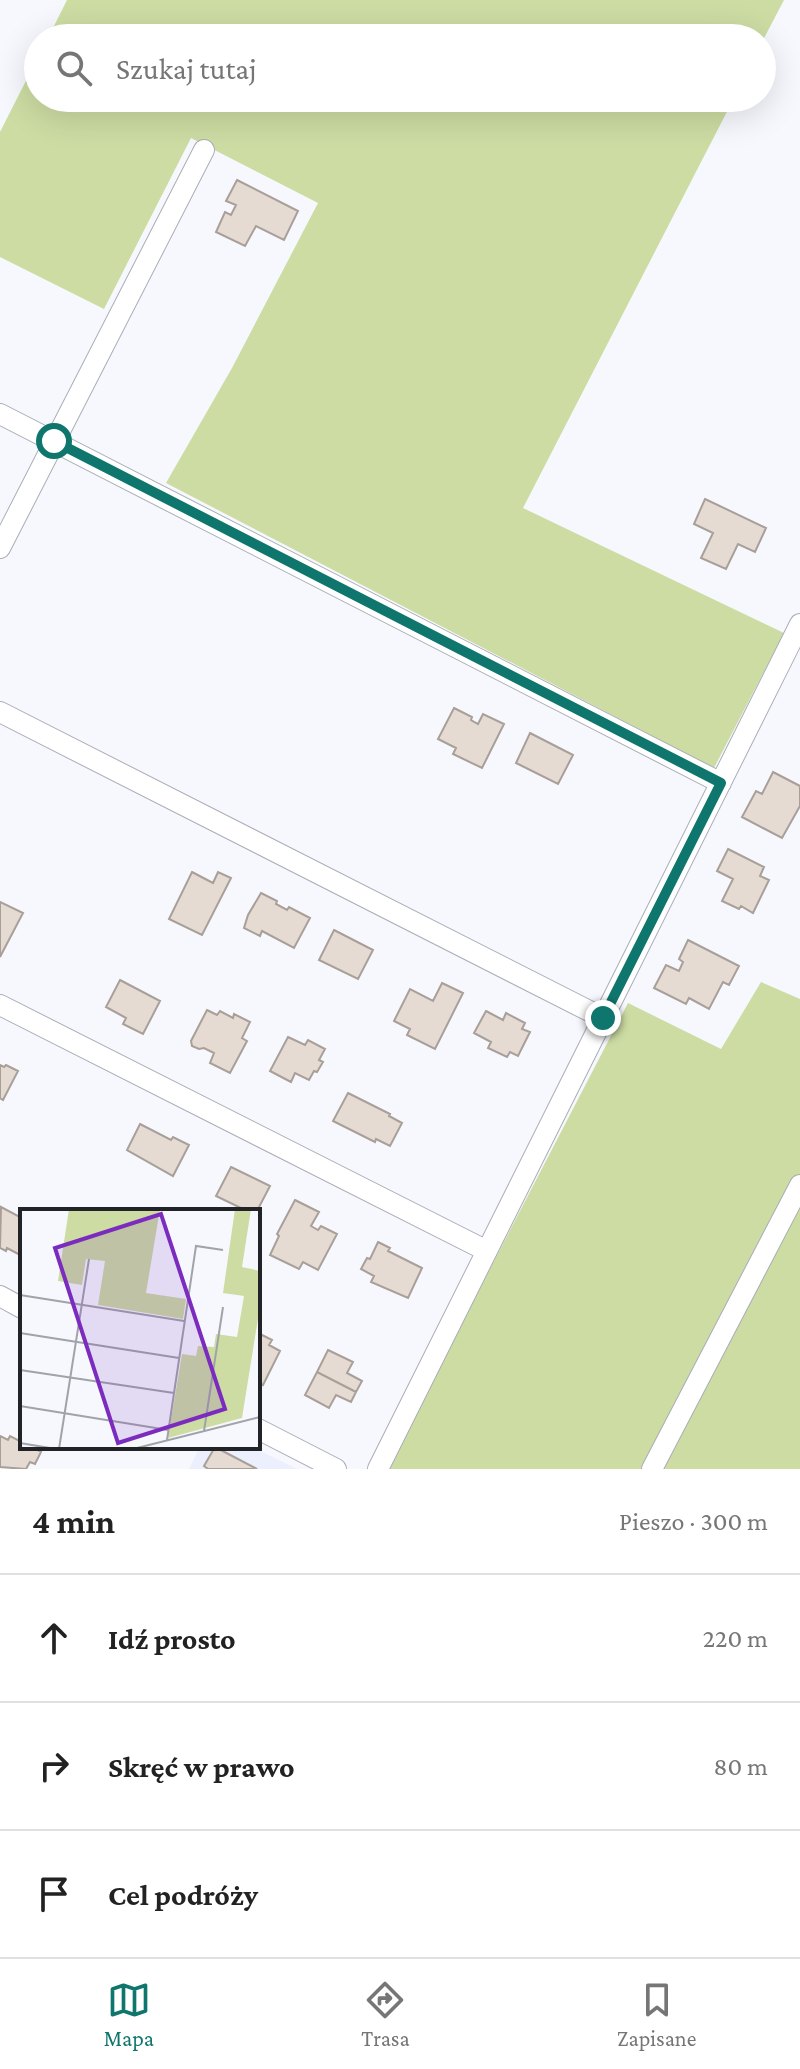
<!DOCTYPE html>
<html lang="pl">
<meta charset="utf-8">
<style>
:root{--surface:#fff;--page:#f6f6f6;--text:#222;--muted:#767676;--line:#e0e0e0;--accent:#0f766e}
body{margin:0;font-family:"Crimson Pro",serif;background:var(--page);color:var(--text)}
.stop{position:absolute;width:24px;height:24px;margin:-18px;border:6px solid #0f766e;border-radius:50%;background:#fff}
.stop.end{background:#0f766e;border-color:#fff;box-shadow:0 2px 8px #0008}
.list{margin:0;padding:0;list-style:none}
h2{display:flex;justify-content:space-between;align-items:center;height:104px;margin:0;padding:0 32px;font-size:34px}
h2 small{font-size:26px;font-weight:400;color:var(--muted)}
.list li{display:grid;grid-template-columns:52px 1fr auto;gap:24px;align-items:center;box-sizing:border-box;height:128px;padding:0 32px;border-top:2px solid var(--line)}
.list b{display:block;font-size:30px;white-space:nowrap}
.list em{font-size:26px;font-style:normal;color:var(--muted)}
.icon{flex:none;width:44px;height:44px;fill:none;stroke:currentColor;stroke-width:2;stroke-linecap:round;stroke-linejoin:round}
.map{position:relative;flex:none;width:800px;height:1469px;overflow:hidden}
.search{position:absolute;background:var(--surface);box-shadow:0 8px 32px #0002;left:24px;right:24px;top:24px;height:88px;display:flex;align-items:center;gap:20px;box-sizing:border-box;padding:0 28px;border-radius:44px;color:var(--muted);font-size:30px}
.sheet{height:488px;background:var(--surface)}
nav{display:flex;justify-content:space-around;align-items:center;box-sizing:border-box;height:112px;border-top:2px solid var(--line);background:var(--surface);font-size:22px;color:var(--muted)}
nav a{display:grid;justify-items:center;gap:4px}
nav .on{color:var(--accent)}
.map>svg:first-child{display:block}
.built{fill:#ebeffe}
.green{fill:#cddca3}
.building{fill:#e5dbd3;stroke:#a89f98;stroke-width:2}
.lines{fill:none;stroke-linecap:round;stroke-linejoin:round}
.minor-casing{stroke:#aaadb7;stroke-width:22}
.minor{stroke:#fff;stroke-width:20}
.route{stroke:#0f766e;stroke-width:10}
.inset-road{fill:none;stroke:#a1a3a8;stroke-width:2}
.view{fill:#7b2cbf;fill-opacity:0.15;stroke:#7b2cbf;stroke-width:4}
.inset-edge{fill:none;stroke:#222327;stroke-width:4}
</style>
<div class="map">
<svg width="800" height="1469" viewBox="0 0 800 1469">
<rect width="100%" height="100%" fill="#f6f8fe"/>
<!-- built -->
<path class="built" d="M200,1447h52l45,22h-108z"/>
<!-- green -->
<path class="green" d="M67,0h717l-22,42v-4h-714z
M38,57v41h696l-211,410 261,125 -70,135 -548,-285 66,-115 86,-165 -127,-65 -87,171 -104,-52v-125z
M761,982l39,17v470h-414l242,-466 93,46z"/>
<!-- building -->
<path class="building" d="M237,180l61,31 -14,29 -28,-14 -11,20 -29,-14 9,-20 6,3 5,-10 -10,-4z
M705,499l61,29 -11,24 -17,-8 -12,25 -25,-11 12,-25 -19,-9z
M454,708l18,9 -1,3 7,4 5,-10 21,10 -22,44 -29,-14 3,-6 -18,-9z
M530,733l43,22 -15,29 -42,-21z
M773,772l27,14v20l-18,32 -40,-21 14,-26 6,3z
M728,849l36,18 -4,9 9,4 -16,33 -12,-7 -2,3 -17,-8 11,-22 -16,-8z
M192,872l21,11 5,-11 13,6 -29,57 -33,-16z
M261,893l16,8 -1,3 11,6 2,-3 21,11 -16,30 -32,-17 -2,5 -16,-8 4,-13z
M0,902l23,11 -23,44z
M334,930l39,20 -15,29 -39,-19z
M688,940l51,26 -10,19 -6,-3 -14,27 -20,-11 -3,6 -32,-16 12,-23 13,6 4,-9 -4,-3z
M120,980l40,21 -17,33 -20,-10 3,-6 -20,-11z
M442,983l21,10 -28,56 -28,-14 3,-6 -16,-8 16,-32 23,12z
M207,1010l10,5 3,-4 13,7 1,-4 16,8 -8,16 5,3 -17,32 -20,-10 4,-10 -10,-5 -5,1 -7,-3 -1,-5z
M486,1011l17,9 3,-7 19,10 -3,6 8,3 -12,24 -8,-4 -3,5 -19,-9 3,-6 -17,-9z
M288,1037l17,8 3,-5 17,9 -6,11 4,2 -6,10 -3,-1 -5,9 -14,-7 -4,9 -21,-11z
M0,1065l4,2 2,-2 12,6 -15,29 -3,-2z
M348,1093l42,21 -1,2 13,7 -12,23 -14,-7 -1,3 -42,-21z
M140,1124l31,16 2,-3 16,8 -16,31 -46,-26z
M231,1167l39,19 -13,25h-10l-31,-15z
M295,1200l24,12 -8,14 7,4 3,-4 16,8 -19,36 -15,-8 -4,7 -29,-14 9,-19 -2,-2z
M1,1207l21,11v38l-15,-8 -1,3 -6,-3z
M378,1242l12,6 -2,3 34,17 -14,30 -37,-16 3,-6 -13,-7 6,-11 3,1z
M258,1333l14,7 -3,5 11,6 -17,34 -5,-3z
M328,1350l25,12 -6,11 15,8 -6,11 -39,-20z
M317,1372l39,20 -5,10 -15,-7 -7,13 -24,-13z
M0,1436l8,4 2,-4 12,6v5h10l9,5 -6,12 -5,-2 -4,7 -26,-2z
M215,1447l42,22h-49l-4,-3z"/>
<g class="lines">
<defs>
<path id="minor" d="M0,414l721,369
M0,548l204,-398
M0,712l603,306
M0,1005l487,246
M0,1296l22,12
M258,1429l78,40
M378,1469l422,-845
M652,1469l148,-284"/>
</defs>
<!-- minor casing -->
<use href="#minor" class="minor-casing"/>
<!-- minor -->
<use href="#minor" class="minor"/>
</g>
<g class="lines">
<!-- route -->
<path class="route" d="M54,441l667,342 -118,235"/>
</g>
<!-- overview -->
<g transform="translate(20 1209)">
<rect width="240" height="240" fill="#f6f8fe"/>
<path d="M49,0h91l-14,84 40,6 -3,20 -85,-14 7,-44 -19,-2 -4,26 -24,-4zM215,0h16l-9,58 18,4v35l-18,112 -74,20 14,-84 14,2 2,-10 16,1 2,-13 21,3 7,-41 -21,-3z" fill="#cddca3"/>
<path class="inset-road" d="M0,86l164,26M0,124l159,25M0,161l154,23M0,197l148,24M184,222l19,-124M147,231l29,-194 27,4M0,234l36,6M39,240l30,-190M113,240l127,-32"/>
<path class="view" d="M141,5l64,195 -107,34 -63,-195z"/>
<rect width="240" height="240" class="inset-edge"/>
</g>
</svg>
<div class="stop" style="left:54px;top:441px"></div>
<div class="stop end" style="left:603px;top:1018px"></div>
<div class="search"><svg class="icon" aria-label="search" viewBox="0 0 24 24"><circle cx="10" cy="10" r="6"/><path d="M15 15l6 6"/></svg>Szukaj tutaj</div>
</div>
<section class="sheet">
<h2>4 min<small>Pieszo · 300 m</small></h2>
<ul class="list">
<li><svg class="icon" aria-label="ahead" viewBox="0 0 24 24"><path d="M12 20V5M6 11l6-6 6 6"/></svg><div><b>Idź prosto</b></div><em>220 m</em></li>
<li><svg class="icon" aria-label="right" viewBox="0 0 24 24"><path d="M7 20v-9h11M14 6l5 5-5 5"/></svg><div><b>Skręć w prawo</b></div><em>80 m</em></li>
<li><svg class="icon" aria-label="arrive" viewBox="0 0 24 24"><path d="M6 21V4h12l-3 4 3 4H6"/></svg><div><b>Cel podróży</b></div></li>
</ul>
</section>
<nav>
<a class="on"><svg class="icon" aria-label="map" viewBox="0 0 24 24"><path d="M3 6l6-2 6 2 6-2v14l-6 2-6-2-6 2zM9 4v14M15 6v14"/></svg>Mapa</a>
<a><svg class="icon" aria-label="directions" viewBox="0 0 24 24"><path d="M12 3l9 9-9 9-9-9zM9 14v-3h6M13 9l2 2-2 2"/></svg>Trasa</a>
<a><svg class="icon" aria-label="saved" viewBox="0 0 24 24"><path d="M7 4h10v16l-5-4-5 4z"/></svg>Zapisane</a>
</nav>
